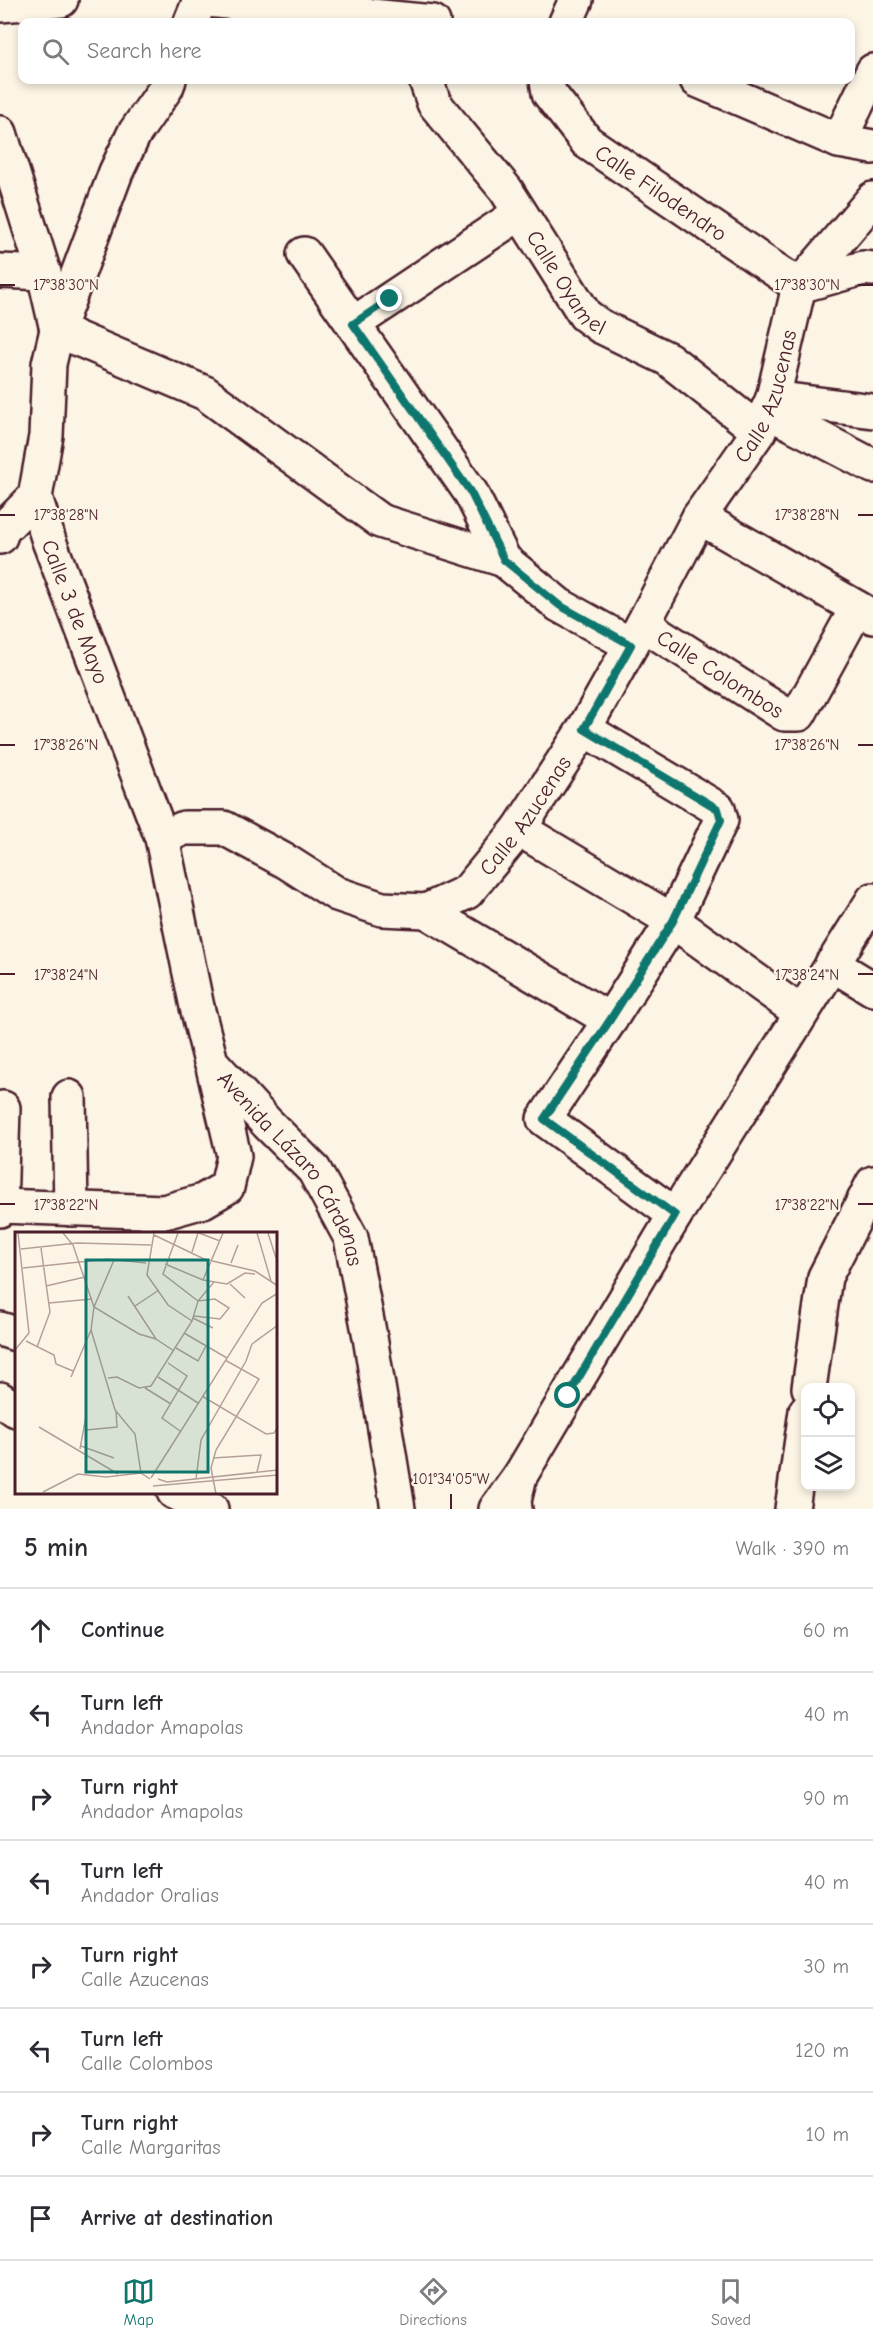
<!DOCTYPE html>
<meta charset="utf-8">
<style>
:root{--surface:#fff;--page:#f2f2f3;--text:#2b2b33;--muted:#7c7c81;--line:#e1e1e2;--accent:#0f766e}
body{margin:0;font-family:"Comic Neue",sans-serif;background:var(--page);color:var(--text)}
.controls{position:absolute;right:18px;bottom:18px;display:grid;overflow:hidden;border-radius:12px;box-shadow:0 3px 9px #0003}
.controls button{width:54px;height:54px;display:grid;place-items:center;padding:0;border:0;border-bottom:2px solid var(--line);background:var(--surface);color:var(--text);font:30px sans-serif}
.stop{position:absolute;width:18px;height:18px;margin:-14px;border:4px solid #0f766e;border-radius:50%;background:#fff}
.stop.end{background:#0f766e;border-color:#fff;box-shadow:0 2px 6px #0008}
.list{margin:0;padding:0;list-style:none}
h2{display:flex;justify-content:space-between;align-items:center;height:78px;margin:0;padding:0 24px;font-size:26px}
h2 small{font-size:20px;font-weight:400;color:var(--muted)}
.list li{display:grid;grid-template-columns:39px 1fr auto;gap:18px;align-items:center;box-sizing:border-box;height:84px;padding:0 24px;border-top:2px solid var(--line)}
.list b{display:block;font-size:22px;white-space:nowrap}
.list p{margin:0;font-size:20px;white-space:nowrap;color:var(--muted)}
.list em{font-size:20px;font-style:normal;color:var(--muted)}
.icon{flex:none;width:33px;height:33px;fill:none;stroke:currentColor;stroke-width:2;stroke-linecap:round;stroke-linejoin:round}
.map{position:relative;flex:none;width:873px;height:1509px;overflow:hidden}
.search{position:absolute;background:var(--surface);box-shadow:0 3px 9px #0003;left:18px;right:18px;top:18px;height:66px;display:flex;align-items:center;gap:15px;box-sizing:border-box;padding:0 21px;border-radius:12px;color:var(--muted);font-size:22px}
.sheet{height:750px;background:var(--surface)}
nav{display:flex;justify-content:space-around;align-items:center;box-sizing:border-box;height:84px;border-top:2px solid var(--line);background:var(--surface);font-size:16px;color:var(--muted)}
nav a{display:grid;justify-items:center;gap:3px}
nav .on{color:var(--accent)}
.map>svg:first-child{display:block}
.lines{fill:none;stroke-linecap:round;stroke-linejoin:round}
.minor-casing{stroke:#4a1f2b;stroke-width:38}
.major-casing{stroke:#4a1f2b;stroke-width:38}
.minor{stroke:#fcf5e5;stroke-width:33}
.major{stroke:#fcf5e5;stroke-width:33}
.route{stroke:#0f766e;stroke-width:8}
.ticks{fill:none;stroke:#4a1f2b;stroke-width:2}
.labels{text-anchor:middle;stroke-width:4.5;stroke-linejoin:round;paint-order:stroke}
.street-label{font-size:22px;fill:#4a1f2b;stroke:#fcf5e5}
.inset-road{fill:none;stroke:#b59f9b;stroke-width:1.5}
.view{fill:#0f766e;fill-opacity:0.15;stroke:#0f766e;stroke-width:3}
.inset-edge{fill:none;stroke:#4a1f2b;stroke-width:3}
.ticks-label{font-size:15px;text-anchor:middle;fill:#4a1f2b;stroke:#fcf5e5;stroke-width:4.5;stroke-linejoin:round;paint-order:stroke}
</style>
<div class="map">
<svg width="873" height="1509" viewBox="0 0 873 1509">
<rect width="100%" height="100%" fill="#fcf5e5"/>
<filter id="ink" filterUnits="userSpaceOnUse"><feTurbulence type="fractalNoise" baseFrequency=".0167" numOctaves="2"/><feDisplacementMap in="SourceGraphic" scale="12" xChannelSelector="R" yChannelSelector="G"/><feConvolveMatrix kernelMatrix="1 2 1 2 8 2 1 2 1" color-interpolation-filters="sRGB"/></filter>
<g filter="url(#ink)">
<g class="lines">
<defs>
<g id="minor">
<path d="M207,0l226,22"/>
<path d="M0,5l61,-5"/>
<path d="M191,22l9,-22"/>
<path d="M566,22l10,-22"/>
<path id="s1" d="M169,80l-3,8 -32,46 -18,38 -59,158 -8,34 -3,72 -11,61 14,44 113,297 35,169 14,55 56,61 47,47 37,68 19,99 28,172"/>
<path id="s2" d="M426,80l8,23 72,87 79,125 15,11 68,33 91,72"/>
<path id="s3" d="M547,80l2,13 38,49 212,144 64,-18 10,1"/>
<path d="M697,80l142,61 34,6"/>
<path d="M0,133l44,140 13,57 148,63 175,128 124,39"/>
<path d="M839,141l34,-70"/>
<path d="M304,254l167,239 33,67 55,45 72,40"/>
<path d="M0,271l44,2"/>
<path d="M353,324l167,-111"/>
<path d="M773,398l100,13"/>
<path d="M767,411l106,55"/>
<path d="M699,517l174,100"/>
<path d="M0,537l3,-8 32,-32"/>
<path id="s4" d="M643,624l141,90h15l58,-106"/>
<path d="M584,729l134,80 3,11 -48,101 -63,99 -66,99 131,96"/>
<path d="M519,829l154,92 128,92"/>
<path id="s5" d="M162,838l22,-10h40l63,34 50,32 45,15 44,2 41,-19 52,-63 65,-100 59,-105 56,-107 60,-86 14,-33 26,-112 74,-87"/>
<path d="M426,911l184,109"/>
<path d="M832,964l41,25"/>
<path d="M69,1097l2,112"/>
<path d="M1,1206l163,6 39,-11 24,-14 7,-31 -21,-89"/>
<path d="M0,1210l3,-102"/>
<path d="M0,1329l16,5"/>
<path d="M809,1388l16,-111 48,-94"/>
<path d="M0,1399l16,11"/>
<path d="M174,1492l37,17"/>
<path d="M496,1509l24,-33 155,-261 198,-315"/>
<path d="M792,1509l14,-98"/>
</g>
<path id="major" d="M515,1509l-1,-8 6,-25"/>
</defs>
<!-- minor casing -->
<use href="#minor" class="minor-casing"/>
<!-- major casing -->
<use href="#major" class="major-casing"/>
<!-- minor -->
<use href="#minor" class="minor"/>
<!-- major -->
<use href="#major" class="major"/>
</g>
</g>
<g class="lines" filter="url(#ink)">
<!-- route -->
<path class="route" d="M390,299l-37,25 118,169 33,67 55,45 72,40 -47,84 134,80 3,11 -48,101 -63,99 -66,99 131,96 -107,181"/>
</g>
<!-- ticks -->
<path class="ticks" d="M0,285h15M858,285h15M0,515h15M858,515h15M0,745h15M858,745h15M0,974h15M858,974h15M0,1204h15M858,1204h15M451,1494v15"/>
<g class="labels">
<!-- street labels -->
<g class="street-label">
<text dy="8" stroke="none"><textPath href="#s3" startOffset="165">Calle Filodendro</textPath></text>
<text dy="8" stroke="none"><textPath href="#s2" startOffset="248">Calle Oyamel</textPath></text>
<text dy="8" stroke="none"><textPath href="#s5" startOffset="914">Calle Azucenas</textPath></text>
<text dy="8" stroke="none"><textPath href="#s1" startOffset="566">Calle 3 de Mayo</textPath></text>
<text dy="8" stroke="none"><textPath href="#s4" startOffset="92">Calle Colombos</textPath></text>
<text dy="8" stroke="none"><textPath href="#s5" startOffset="428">Calle Azucenas</textPath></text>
<text dy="8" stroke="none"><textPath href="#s1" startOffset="1173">Avenida Lázaro Cárdenas</textPath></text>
</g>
</g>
<!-- overview -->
<g transform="translate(15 1232)">
<rect width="262" height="262" fill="#fcf5e5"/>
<path class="inset-road" d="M48,1l10,12 21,62 45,27 17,5M139,1l-7,42 21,30 24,16M163,1l-15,41 35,27 17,-2 14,9 -9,11 -26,-3M184,1l21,8M242,1l14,48M253,1l8,25M139,3l50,24 51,12 23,15M6,17l56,-6 74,2M177,20l6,-19M99,28l-20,47 -3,23 24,80 20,24 6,39 9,6M216,31l7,-18M150,32l38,16 24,4 18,-11 10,1M8,36l85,-9 38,4M188,48l20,-47M215,52l15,14M31,54l39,-9M113,64l28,43 18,12M34,71l43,-4M120,74l24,-16M178,86l20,10M169,101l43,25M11,109l28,14 2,9 17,7M237,112l26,-19M22,115l13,-35 -9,-64M161,116l22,13 8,-15M0,118l14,-17 -11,-100M153,131l19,13 -25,42 18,13M56,145l20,-47M143,145l40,26M93,146l9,-1 22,11 12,-2 41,-65 6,-20 16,-19M130,156l26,16M187,164l64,38 8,-1 4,-7M24,195l79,47M71,198l31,-3 -1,-16M66,214l33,12M65,217l6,-33M198,226l48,-3 -4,17M136,246l111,-175 16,-10M143,247l9,3 111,-12M181,247l5,-39 45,-79 6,-17M138,254l125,-11M28,260l35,-18 28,3 35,-4M201,262l-5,-26 5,-18 43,-71 -34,-19"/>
<path class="view" d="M71,28h122v212h-122z"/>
<rect width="262" height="262" class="inset-edge"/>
</g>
<g class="ticks-label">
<text x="66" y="290">17°38'30"N</text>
<text x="807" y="290">17°38'30"N</text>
<text x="66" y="520">17°38'28"N</text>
<text x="807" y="520">17°38'28"N</text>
<text x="66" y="750">17°38'26"N</text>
<text x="807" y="750">17°38'26"N</text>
<text x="66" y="980">17°38'24"N</text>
<text x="807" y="980">17°38'24"N</text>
<text x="66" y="1210">17°38'22"N</text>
<text x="807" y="1210">17°38'22"N</text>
<text x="451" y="1484">101°34'05"W</text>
</g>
</svg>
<div class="controls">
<button><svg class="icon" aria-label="locate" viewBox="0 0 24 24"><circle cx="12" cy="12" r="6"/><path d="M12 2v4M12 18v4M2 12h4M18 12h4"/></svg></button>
<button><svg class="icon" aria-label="layers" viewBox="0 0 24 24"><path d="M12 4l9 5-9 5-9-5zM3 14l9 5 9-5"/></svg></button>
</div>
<div class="stop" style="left:568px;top:1396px"></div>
<div class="stop end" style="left:390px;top:299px"></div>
<div class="search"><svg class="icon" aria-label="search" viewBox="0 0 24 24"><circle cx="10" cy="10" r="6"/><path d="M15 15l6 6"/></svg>Search here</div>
</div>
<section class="sheet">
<h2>5 min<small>Walk · 390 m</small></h2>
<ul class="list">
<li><svg class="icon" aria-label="ahead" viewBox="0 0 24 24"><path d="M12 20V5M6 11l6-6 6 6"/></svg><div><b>Continue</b></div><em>60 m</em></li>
<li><svg class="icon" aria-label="left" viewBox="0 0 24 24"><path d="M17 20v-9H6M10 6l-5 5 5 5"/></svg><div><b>Turn left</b><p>Andador Amapolas</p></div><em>40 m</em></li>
<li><svg class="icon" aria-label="right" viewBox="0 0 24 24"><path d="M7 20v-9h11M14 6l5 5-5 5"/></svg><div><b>Turn right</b><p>Andador Amapolas</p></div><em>90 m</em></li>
<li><svg class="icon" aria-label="left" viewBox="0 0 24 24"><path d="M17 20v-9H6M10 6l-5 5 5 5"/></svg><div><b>Turn left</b><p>Andador Oralias</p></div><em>40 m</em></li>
<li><svg class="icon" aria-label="right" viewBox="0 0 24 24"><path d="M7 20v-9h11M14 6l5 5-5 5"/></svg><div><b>Turn right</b><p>Calle Azucenas</p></div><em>30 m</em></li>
<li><svg class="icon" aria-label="left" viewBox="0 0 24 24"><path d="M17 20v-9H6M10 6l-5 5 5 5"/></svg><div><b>Turn left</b><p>Calle Colombos</p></div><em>120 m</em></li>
<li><svg class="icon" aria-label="right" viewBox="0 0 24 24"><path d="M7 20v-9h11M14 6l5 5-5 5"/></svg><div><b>Turn right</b><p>Calle Margaritas</p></div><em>10 m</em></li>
<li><svg class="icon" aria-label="arrive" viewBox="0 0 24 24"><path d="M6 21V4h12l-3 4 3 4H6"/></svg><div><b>Arrive at destination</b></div></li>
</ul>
</section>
<nav>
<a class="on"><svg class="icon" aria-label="map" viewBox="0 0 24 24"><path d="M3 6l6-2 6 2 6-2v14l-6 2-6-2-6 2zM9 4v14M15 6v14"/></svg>Map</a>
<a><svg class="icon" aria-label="directions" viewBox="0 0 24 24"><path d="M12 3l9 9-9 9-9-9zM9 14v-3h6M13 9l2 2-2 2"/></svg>Directions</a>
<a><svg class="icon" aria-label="saved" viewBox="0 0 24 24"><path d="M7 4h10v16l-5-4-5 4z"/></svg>Saved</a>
</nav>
